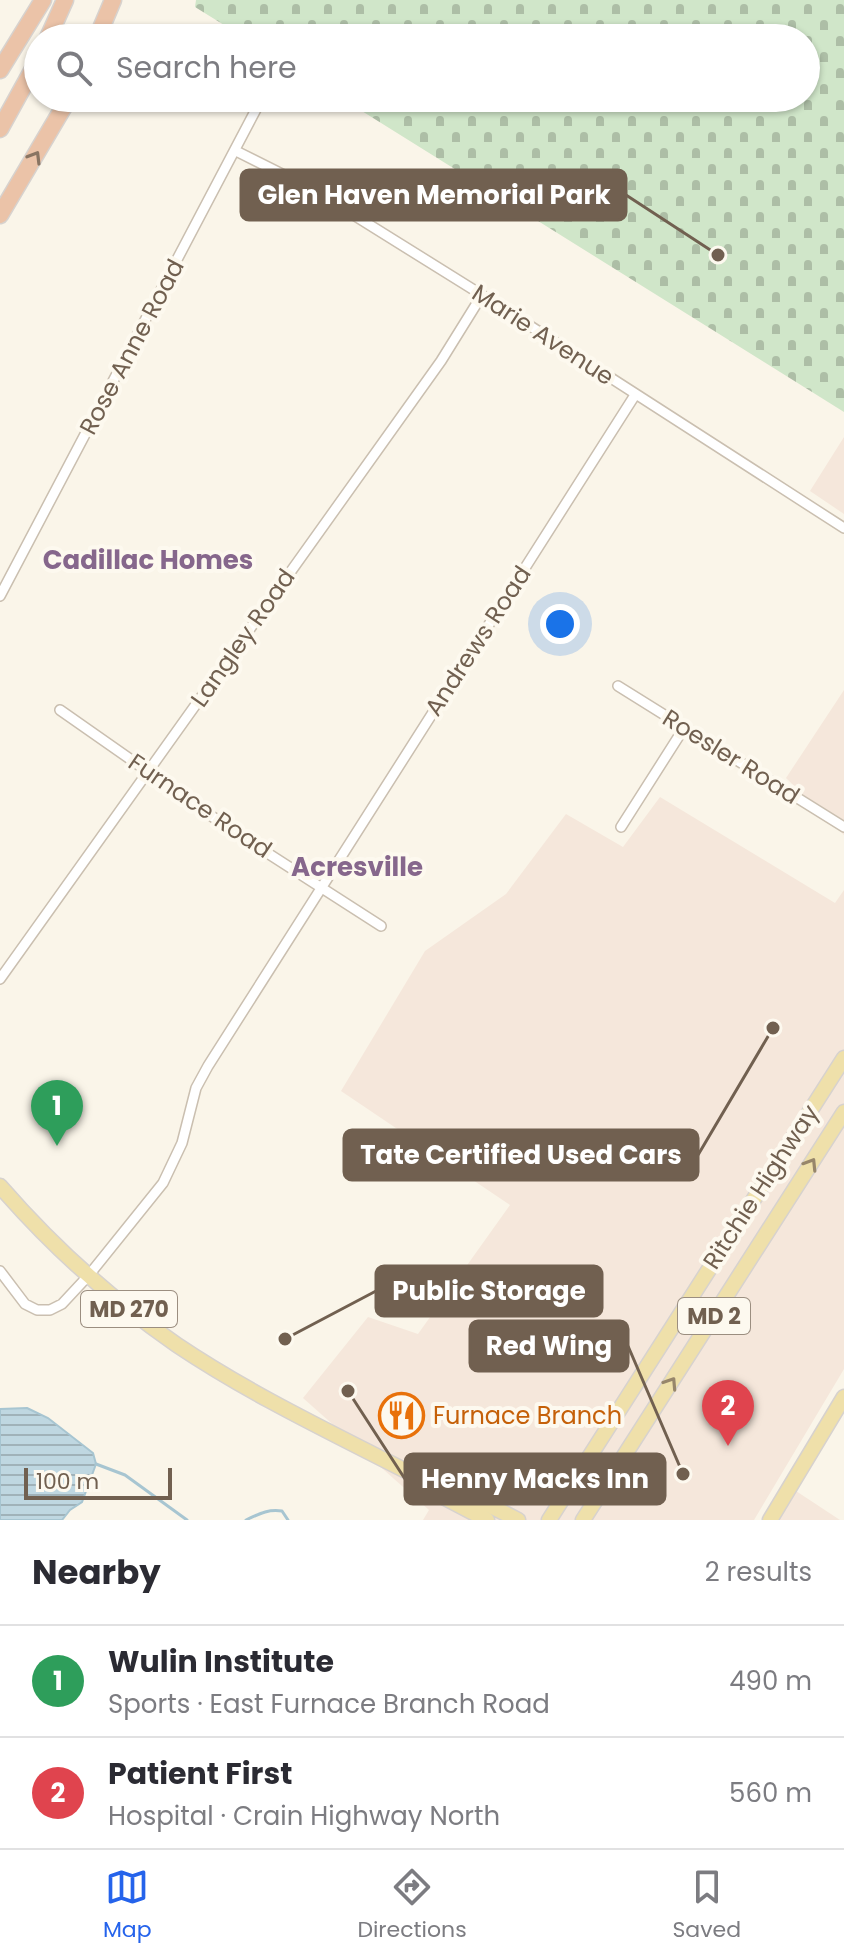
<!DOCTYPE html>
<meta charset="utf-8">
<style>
:root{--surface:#fff;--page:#f7f7f7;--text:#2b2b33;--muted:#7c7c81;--line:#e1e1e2;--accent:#2563eb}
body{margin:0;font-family:Poppins,sans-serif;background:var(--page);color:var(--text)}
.scale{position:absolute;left:24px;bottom:20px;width:148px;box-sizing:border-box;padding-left:8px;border:4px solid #716050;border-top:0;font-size:22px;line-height:28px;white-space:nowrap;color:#716050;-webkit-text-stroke:6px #fdf9ef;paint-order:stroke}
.you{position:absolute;left:560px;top:624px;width:28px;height:28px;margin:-20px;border:6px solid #fff;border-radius:50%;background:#1a73e8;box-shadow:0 0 0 12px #1a73e833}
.badge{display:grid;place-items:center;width:52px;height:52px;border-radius:50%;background:var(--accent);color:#fff;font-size:26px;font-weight:700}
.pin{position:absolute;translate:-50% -66px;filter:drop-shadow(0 2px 4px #0008)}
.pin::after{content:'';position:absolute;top:42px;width:28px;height:24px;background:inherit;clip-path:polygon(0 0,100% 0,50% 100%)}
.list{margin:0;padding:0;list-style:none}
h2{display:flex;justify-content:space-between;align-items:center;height:104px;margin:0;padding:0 32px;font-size:34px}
h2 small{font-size:26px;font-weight:400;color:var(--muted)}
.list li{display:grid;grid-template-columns:52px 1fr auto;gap:24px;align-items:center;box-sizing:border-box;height:112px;padding:0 32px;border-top:2px solid var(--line)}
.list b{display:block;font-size:30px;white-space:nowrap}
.list p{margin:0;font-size:26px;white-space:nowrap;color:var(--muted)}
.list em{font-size:26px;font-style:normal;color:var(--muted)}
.icon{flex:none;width:44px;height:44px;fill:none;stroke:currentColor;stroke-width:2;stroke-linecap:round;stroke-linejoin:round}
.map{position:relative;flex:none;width:844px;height:1520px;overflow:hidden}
.search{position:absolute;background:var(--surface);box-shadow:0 2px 6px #0004;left:24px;right:24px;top:24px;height:88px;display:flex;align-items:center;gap:20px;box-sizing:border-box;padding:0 28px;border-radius:44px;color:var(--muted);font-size:30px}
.sheet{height:328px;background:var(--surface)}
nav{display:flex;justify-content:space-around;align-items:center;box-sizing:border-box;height:112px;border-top:2px solid var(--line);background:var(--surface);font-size:22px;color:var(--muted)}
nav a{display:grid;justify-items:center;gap:4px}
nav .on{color:var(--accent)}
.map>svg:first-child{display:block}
.commercial{fill:#f5e7db}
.cemetery{fill:url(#cemetery-stones)}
.water{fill:url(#water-rules);stroke:#a7c5d1;stroke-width:2}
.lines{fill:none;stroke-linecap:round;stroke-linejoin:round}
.stream{stroke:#a7c5d1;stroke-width:3}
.minor-casing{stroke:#cabfb0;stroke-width:12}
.primary-casing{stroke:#d7d2ce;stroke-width:17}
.motorway-casing{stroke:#d7d2ce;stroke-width:19}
.minor{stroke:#fff;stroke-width:9}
.primary{stroke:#efe0aa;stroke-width:14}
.motorway{stroke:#ebc3a8;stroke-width:16}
.oneway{stroke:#897462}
.oneway2{stroke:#97866b}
.labels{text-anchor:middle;stroke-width:8;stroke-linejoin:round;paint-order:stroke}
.shield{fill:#fdf9ef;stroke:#9b8e80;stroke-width:2}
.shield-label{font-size:22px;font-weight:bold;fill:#716050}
.street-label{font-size:24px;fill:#716050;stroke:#fdf9ef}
.food-label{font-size:24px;fill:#c56008;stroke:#fdf9ef;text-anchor:start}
.neighbourhood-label{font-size:26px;font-weight:bold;fill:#86678c;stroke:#fdf9ef}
.leader{fill:none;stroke:#716050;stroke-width:3}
.callout-dot{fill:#716050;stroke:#fdf9ef;stroke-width:3}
.callout{fill:#716050;stroke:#716050;stroke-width:3}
.callout-label{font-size:26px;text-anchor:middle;font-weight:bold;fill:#fff}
</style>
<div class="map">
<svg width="844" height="1520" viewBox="0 0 844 1520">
<defs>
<pattern id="cemetery-stones" width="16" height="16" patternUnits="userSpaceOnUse" patternTransform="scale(2)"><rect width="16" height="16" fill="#d0e6c9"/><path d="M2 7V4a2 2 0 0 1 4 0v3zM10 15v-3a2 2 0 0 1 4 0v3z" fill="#adbea6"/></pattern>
<pattern id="water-rules" width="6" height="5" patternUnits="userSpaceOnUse" patternTransform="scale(2)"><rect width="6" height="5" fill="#bfd7e1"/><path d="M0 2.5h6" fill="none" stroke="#a0b2b9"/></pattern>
</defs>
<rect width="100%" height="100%" fill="#faf5e9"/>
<!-- commercial -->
<path class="commercial" d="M844,437v77l-34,-23z
M844,690v145l-58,-57z
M660,797l175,106 9,-13v479l-90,151h-331l6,-10 -126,-112 65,-81 50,17 92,-129 -169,-114 84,-140 81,-57 60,-80 57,33z
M796,1491l44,29h-62z"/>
<!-- cemetery -->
<path class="cemetery" d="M196,0h648v412l-503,-314h465v-60h-561l-50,-31z"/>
<!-- water -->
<path class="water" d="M27,1408l21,10 45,35 3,11 -14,38 -12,8 -8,10h-62v-111z"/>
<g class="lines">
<!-- stream -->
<path class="stream" d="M96,1464l29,11 62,45
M246,1520c13,-6 21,-11 36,-9l6,9"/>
<defs>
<path id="minor" d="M236,151l76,38 170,106 362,233
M0,596l262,-498
M618,686l226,141
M60,710l170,119 151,97
M621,827l63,-99
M0,979l441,-618 41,-66
M0,1271l25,33 12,6h13l12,-6 27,-29 74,-92 19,-40 14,-55 12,-22 427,-671"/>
<path id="primary" d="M0,1186c52,60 112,114 177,159 73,49 153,87 231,127l16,8 8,-4 86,44
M424,1480l2,8 61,32
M549,1520l295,-462
M583,1520l261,-408
M770,1520l74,-123"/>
<path id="motorway" d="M48,38l17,-38
M97,38l16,-38
M0,70l43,-70
M0,129l38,-69
M0,215l69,-117"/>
</defs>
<!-- minor casing -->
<use href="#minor" class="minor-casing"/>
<!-- primary casing -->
<use href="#primary" class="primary-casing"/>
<!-- motorway casing -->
<use href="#motorway" class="motorway-casing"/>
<!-- minor -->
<use href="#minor" class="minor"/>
<!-- primary -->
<use href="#primary" class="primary"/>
<!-- motorway -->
<use href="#motorway" class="motorway"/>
</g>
<!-- one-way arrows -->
<defs><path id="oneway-chevron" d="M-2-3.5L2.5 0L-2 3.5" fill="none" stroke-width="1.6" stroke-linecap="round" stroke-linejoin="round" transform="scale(2)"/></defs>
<use class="oneway" href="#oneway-chevron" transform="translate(35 157) rotate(-59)"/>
<g class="oneway2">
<use href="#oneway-chevron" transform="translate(811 1164) rotate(-58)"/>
<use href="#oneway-chevron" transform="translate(671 1383) rotate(-57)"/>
</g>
<!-- icons -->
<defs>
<symbol id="restaurant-ring" viewBox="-11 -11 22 22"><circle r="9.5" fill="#fdf9ef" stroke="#e8710a" stroke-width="1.5"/><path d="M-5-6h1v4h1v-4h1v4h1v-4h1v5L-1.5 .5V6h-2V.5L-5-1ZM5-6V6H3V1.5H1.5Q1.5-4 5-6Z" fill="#e8710a"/></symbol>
</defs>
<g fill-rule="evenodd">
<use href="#restaurant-ring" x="376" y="1390" width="51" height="51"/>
</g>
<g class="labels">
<!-- shield labels -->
<g class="shield">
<rect x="81" y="1291" width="96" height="36" rx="6"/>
<rect x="678" y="1298" width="72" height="36" rx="6"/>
</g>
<g class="shield-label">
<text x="129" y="1317">MD 270</text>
<text x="714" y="1324">MD 2</text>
</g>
<!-- street labels -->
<g class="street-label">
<text transform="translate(543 335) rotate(33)" y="8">Marie Avenue</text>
<text transform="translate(132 347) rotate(-62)" y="8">Rose Anne Road</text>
<text transform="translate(243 638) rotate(-55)" y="8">Langley Road</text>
<text transform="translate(478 641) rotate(-57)" y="8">Andrews Road</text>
<text transform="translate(731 757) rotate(32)" y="8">Roesler Road</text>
<text transform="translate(200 806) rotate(34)" y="8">Furnace Road</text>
<text transform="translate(761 1187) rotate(-57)" y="8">Ritchie Highway</text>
</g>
<!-- food labels -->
<g class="food-label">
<text x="433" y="1424">Furnace Branch</text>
</g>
<!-- neighbourhood labels -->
<g class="neighbourhood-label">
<text x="148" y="569">Cadillac Homes</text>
<text x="357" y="876">Acresville</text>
</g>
</g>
<!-- callouts -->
<path class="leader" d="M718 255L626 195M773 1028L698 1155M285 1339L376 1291M683 1474L628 1346M348 1391L405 1479"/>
<g class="callout-dot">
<circle cx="718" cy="255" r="8"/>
<circle cx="773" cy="1028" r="8"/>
<circle cx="285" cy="1339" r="8"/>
<circle cx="683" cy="1474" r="8"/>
<circle cx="348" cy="1391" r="8"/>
</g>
<g class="callout">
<rect x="241" y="170" width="385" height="50" rx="8"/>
<rect x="344" y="1130" width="354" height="50" rx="8"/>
<rect x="376" y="1266" width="226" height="50" rx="8"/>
<rect x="470" y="1321" width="158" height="50" rx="8"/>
<rect x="405" y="1454" width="260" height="50" rx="8"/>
</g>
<g class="callout-label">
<text x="434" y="204">Glen Haven Memorial Park</text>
<text x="521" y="1164">Tate Certified Used Cars</text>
<text x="489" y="1300">Public Storage</text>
<text x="549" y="1355">Red Wing</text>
<text x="535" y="1488">Henny Macks Inn</text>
</g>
</svg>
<div class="scale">100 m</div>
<div class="you"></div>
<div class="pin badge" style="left:57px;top:1146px;background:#2e9e5b">1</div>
<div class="pin badge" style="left:728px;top:1446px;background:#e0444e">2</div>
<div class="search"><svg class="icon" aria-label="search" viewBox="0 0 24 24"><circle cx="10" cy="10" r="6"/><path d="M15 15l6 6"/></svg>Search here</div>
</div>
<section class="sheet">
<h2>Nearby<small>2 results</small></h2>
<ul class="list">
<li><span class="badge" style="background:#2e9e5b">1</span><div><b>Wulin Institute</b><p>Sports · East Furnace Branch Road</p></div><em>490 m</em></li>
<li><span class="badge" style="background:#e0444e">2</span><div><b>Patient First</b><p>Hospital · Crain Highway North</p></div><em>560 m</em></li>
</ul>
</section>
<nav>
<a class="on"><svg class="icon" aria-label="map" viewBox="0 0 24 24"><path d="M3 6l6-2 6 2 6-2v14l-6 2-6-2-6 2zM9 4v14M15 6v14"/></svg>Map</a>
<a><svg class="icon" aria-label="directions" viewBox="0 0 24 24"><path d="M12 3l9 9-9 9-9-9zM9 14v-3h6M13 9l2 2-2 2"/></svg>Directions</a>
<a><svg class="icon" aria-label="saved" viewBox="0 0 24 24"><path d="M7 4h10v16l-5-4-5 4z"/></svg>Saved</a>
</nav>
